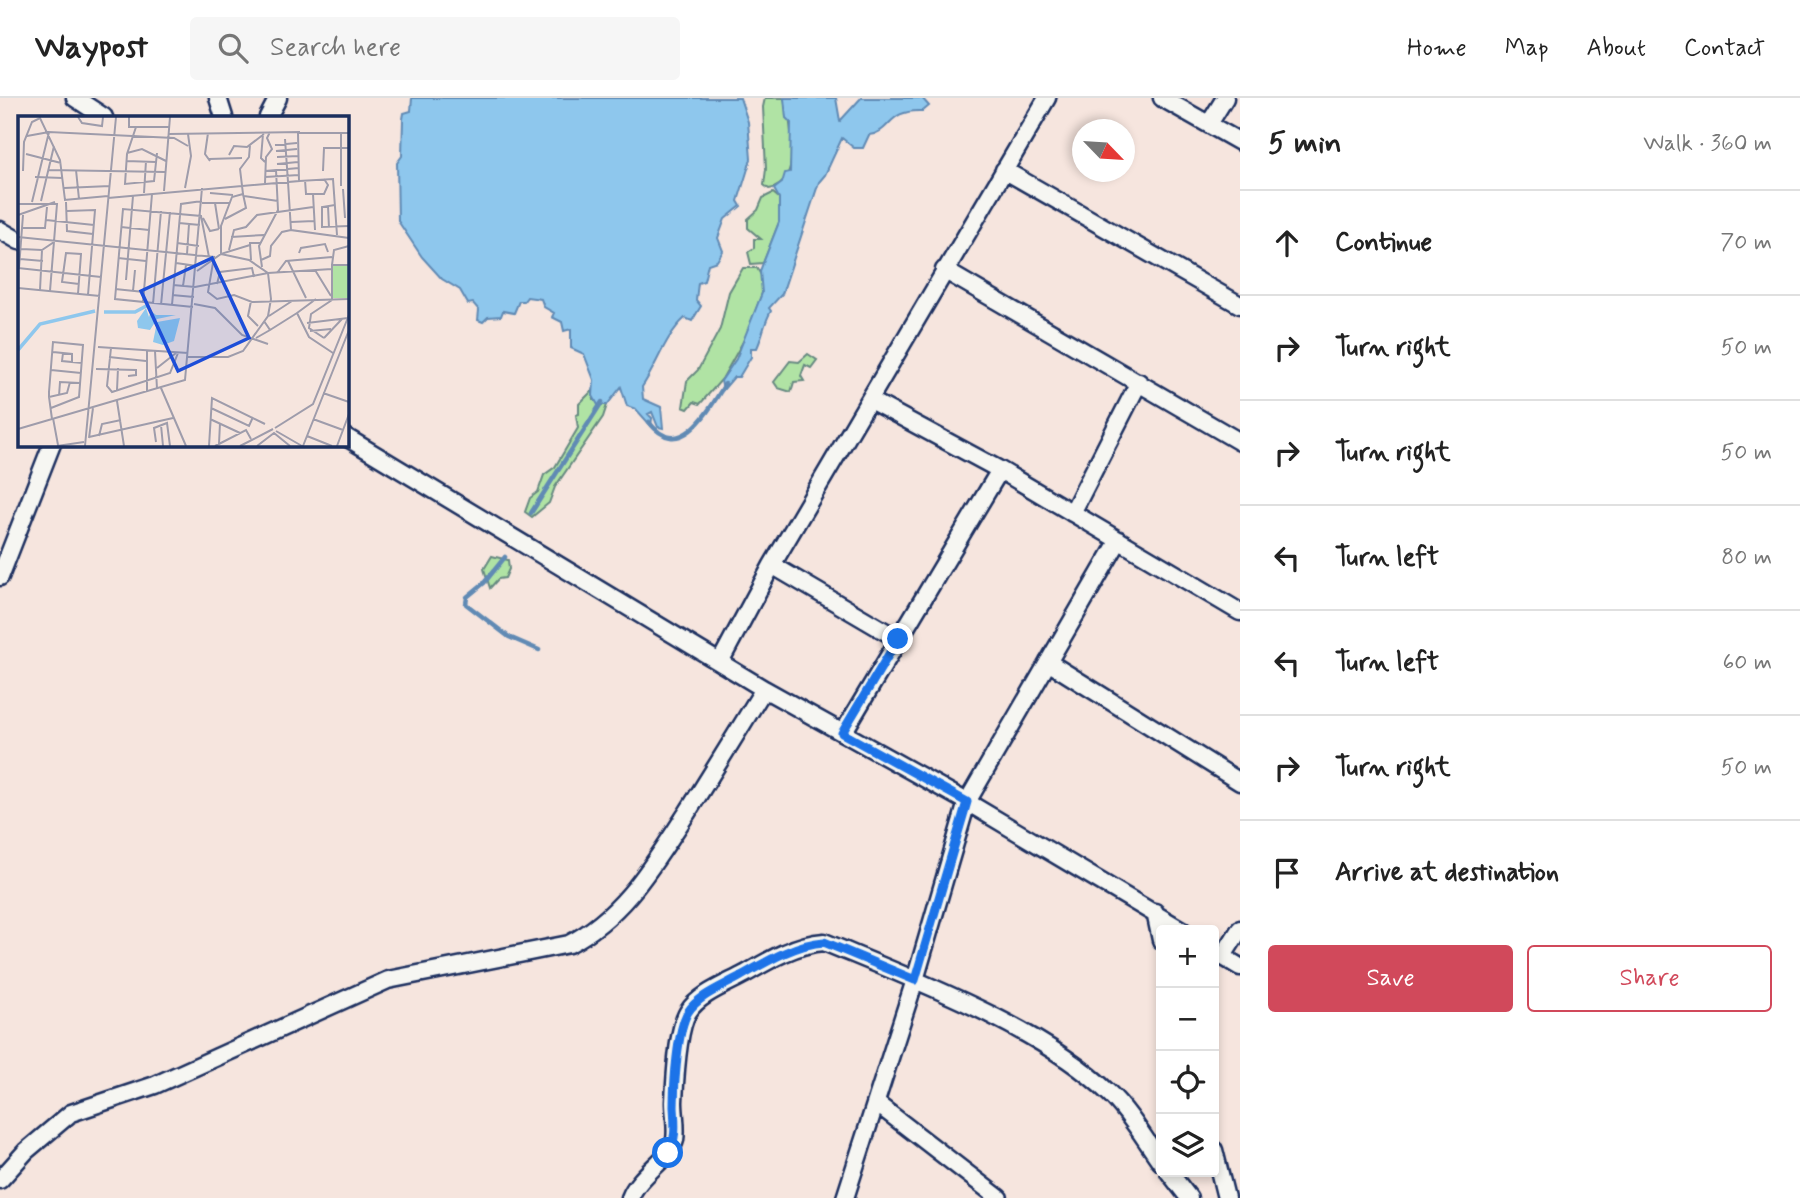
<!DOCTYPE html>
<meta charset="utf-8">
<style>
:root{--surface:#fff;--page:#f6f6f6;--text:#222;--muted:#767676;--line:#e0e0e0;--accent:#d1495b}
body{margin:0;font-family:Mynerve,sans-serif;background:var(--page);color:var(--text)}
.controls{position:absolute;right:21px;bottom:21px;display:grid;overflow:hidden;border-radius:7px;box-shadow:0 4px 10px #0003}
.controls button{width:63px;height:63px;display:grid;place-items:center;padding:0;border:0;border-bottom:2px solid var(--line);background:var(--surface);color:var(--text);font:35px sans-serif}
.compass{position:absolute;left:1072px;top:21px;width:63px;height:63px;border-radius:50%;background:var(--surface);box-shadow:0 4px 10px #0003;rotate:115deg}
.stop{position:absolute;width:21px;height:21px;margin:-16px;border:5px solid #1a73e8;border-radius:50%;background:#fff}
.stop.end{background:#1a73e8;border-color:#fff;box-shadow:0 2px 7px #0008}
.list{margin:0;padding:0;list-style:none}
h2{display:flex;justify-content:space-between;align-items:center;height:91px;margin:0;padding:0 28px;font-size:30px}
h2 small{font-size:23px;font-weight:400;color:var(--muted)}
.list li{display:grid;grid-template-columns:46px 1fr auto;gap:21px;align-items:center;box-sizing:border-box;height:105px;padding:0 28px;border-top:2px solid var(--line)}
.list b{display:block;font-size:26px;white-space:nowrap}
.list em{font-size:23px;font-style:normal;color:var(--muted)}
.actions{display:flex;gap:14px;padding:21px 28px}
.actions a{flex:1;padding:16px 0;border:2px solid var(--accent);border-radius:7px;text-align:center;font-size:24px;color:var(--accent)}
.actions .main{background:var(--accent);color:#fff}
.icon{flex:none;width:38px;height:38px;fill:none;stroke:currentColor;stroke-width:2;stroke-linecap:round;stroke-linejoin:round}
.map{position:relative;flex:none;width:1240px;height:1100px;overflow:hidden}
header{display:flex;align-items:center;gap:42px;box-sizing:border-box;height:98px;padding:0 35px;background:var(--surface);border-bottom:2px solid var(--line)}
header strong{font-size:33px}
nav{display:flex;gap:38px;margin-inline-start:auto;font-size:24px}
.search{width:490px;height:63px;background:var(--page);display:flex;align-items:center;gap:18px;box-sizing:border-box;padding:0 24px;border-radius:7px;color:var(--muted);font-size:26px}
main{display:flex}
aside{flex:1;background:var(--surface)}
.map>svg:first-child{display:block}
.green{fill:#b0e3a4;stroke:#668981;stroke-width:2}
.water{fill:#8ec7ed;stroke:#608ab4;stroke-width:2}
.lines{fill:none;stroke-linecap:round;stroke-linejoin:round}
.stream{stroke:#608ab4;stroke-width:4.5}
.street-casing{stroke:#1b2f5e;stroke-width:21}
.street{stroke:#f6f6f2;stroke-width:16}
.route{stroke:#1a73e8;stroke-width:9}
.inset-river{fill:none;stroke:#8ec7ed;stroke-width:3.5}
.inset-road{fill:none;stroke:#9e9cab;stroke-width:2}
.view{fill:#1d4ed8;fill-opacity:0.15;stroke:#1d4ed8;stroke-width:3.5}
.inset-edge{fill:none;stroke:#1b2f5e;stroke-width:3.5}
</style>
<header>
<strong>Waypost</strong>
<div class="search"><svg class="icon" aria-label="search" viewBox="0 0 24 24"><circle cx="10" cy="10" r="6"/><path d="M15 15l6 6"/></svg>Search here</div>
<nav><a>Home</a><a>Map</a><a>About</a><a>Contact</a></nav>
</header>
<main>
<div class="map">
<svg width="1240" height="1100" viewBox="0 0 1240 1100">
<rect width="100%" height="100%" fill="#f6e5de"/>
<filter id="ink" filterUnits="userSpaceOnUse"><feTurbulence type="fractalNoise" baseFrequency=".0143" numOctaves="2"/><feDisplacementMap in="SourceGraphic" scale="14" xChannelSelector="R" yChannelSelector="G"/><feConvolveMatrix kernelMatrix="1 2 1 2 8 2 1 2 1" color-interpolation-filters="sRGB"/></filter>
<g filter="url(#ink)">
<!-- green -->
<path class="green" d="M765,0h19c7,23 19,86 -15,91l-5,-4 2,-16 -3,-62z
M773,95l6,5v24l-16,41 -12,1 -3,-12 6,-4v-9h7l-13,-11v-9l10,-9 5,-12z
M743,170h14l5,9v16l-17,45 -23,41 -22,25 -6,-2 -6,7 -5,-2 4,-26 11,-11 22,-41 9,-37z
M808,256l9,6 -6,8 -6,-3 -4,11 3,5 -10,1 -3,10 -13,-4 -4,-6 16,-21 9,1z
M592,293l2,9 13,5 -4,12 -48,70 -6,16 -17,14 -7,-5 5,-14 8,-6 6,-17 11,-8 23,-39 -2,-13 3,-1v-10z
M492,458l16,4 1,9 -4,9 -7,1 -8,9 -6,-19z"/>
<!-- water -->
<path class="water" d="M412,0h328l8,24 3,37 -13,42 3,5 -16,13 -7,19 5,13 -6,10 -9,3 -4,17 -6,2 -2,17 5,6 -9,15 -7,-3c-20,18 -28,47 -43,69l1,12 18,8 2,21 -5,-1 -6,-15 -4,2 4,4 -1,8 -15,-17 -9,-3 -6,-19 -14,18h-9l-5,-9 1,-16 -10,-26 -13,-6v-19l-7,2 -2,-9 -10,-5 2,-4 -10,-6 -3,-8 -14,-2 -3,4h-5l-5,12 -11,-2 -2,5 -13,1 -5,5 -5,-2 1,-10 -6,-7 -5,1 -8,-14 -18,-11 -20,-22 -24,-36 -1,-58 5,-7 1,-37 1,-6 7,-2z
M784,0h52l4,23 21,-23h61l7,8 -6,5c-36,-2 -31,21 -54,24l-6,13h-9l-12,-10 -17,37 -6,7 -37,112 -13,14 2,3c-7,12 -8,24 -14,37h-6v9l-12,20h-5l-11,13 -2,-9 15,-22 26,-66 -2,-22 19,-49v-24l-5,-9 8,-6 3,-10 5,-1 1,-49 -5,-5z"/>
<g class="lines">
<!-- stream -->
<path class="stream" d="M649,324c32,42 61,-14 76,-38
M531,415l71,-111
M505,459l-21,26 -17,14 -1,7 43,33 30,13"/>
<defs>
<path id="street" d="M75,0l29,19
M218,0l6,19
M1162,0l78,44
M268,19l10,-19
M1209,26l16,-26
M1004,72l236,135
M0,132l19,11
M944,172l296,172
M870,302l130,70 240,142
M346,339l418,252 203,113 215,128
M1072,415l67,-131
M772,467l126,74
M0,479l52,-133
M720,564l52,-97 275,-467
M1048,564l192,120
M843,635l157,-263
M1155,814l6,28
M1215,854l25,15
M1223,858l17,-27
M876,1005l123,95
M1214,1052l12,48
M1169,1074l20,26
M0,1082l26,-29 45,-38 84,-28 233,-105 181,-36c55,-28 85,-81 118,-131 26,-41 51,-82 77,-124
M630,1100c9,-24 41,-40 45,-58 2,-12 -1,-26 -1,-38 1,-21 3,-72 14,-90 11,-18 39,-28 57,-38 24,-14 51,-30 79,-32 89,37 217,85 286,152 20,19 35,46 51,68
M845,1100l70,-218 52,-178 152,-262"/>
</defs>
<!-- street casing -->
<use href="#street" class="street-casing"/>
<!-- street -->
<use href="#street" class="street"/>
</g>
</g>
<g class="lines" filter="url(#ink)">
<!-- route -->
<path class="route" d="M668,1055c9,-14 7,-29 6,-46 0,-22 3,-77 14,-95 11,-17 36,-26 53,-36 25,-14 54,-32 83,-34l91,38 52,-178 -125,-69 56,-94"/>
</g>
<!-- overview -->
<g transform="translate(18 18)">
<rect width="331" height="331" fill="#f6e5de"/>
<path d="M315,149l16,1v32h-16z" fill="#b0e3a4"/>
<path d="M128,192l3,9 2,-6 5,4h20l-19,4 -7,11 -12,-2 -1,-7zM162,202l-6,23 -11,4 -10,-3 4,-20z" fill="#8ec7ed"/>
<path class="inset-river" d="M86,196h31l13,-7M0,234l22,-26 55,-13"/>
<path class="inset-road" d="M60,1l4,6 20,3 1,-9M111,1v10h40M118,11l-9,27 -2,30 29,-3 3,-28M190,17l-3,21 5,7M323,17v53M151,18l131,-2M245,18l-2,24 4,4M9,20l22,-4M267,23l3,43M257,29l22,-2M258,35l21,-2M109,37l15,-4 24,12M8,38l35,9M211,39l5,-9 13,1 17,-13M259,41l21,-1M191,43l33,-1M108,45l30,1M259,48l21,-2M31,54l116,2M58,54l3,29M5,55l1,-29 8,-20 8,-4 20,42 5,40M247,55l34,-3M305,55l1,-23h25M17,61l28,1M247,61l34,-2M287,64l1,14h7l2,36M281,65l34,-2 4,56M270,66l3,48 58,8M247,67l1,-26 6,-8 -5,-11 3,-6M46,72l46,-2M167,72l6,-32 -3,-22M325,73l2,29M146,75l6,-74M126,77l2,-32M192,77l23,2M295,78h11l4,-9 -4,-6M226,80l34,5M90,82l191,-17 -1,-48h51M46,84l44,-4M23,85l13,-55M14,86l17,-70 125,6 14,8M48,86l1,29 26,3M184,87h27M197,87l4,26M0,88h39l-7,87M317,89l-13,2v20l27,-1M310,90l1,22M49,95l28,-1 -7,85M0,99l37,-13M185,102l7,13 9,-2M207,103l21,-11 -3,-14M28,104l48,5M273,106l23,-1M161,107l21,2M103,111l28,3M4,112h23l2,-21M0,121l196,20 -6,35 9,7 17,-4 18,7 97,-3M213,121l33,-2M159,127l22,3M232,129l-29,9v-28l11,-29 11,-3 -3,-25 9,-12 1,-12M3,133l21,1 12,-8M211,134l5,-20 12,-3 11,-12 56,-8M281,137l2,-5 24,-4 3,8M169,138l2,-30M100,142l28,3M2,143l23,2M233,144l-1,-17h10M243,144l9,-4 1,-10 11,-14 9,-2M270,145l18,37M158,147l21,3M314,149l2,-15 15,-4M244,151l-3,-21 19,-36 -2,-40M0,152l83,9M1,152l4,-53M297,154l16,26M259,157l9,-12 46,-4M108,164l7,-84M199,168l3,-12 32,-4 2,9M155,169l22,2 73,-14 64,-4M165,170l3,-21M0,172l82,8M97,173l29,3M22,174l2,-40M115,175l2,-21M60,178l3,-40 -15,-1 -4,29 17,2M154,179l22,2M298,183l-19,14 12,24 24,16M233,185l-3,15 10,10M125,187l9,-109M135,188l8,-93M176,188l21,4 27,27 26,9M143,189l9,-93M154,189l9,-101 21,-3M175,191l-78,-8 8,-90 78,7 8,41M251,200l23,-15M289,207l41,-5M252,214l27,-17M292,215l21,-2M238,222l14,-8 -6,-9M306,222l-15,-10 2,-14 21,-14v-35h17M306,222l18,-19M80,231l90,6M93,232l-4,38 5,6 58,-19 8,-20M137,235l2,38M35,236l19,2v8M45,237l-1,8 20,2M91,241l37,4M170,241h40l15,-6 25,-35 3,-17 -3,-26 -19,-13 -28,-6 -24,17M139,252l19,-15M78,253l40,1v5l-8,1M33,254l30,3M143,272l25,58M99,274l1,-22M129,276v-42M305,277l26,9M41,280l1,-14 20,1M31,281l18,-4 3,-11M99,285l7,45M33,292l28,-11 4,-52 -30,-3 -4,50v5l3,22M193,292l38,18 4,-9M35,302l5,27M192,303l30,14M295,303l30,11M143,309l2,21M257,312l38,-24 36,-89M0,313l167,-49 17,-192M258,315l26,15M81,320l3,-12 19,-4M289,320l25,10M71,321l84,-19M71,322l4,-30M138,326l-2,-14 13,-5 3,23M201,328l1,-21M39,330l27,-4M67,330l31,-329M191,330l3,-48 53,26M197,330l31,-16 5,9M222,330l33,-17M239,330l17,-13 16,13M285,330l46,-116M319,330l12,-32"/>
<path class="view" d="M194,142l37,80 -71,33 -37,-80z"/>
<rect width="331" height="331" class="inset-edge"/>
</g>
</svg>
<div class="controls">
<button>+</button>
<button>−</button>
<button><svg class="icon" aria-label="locate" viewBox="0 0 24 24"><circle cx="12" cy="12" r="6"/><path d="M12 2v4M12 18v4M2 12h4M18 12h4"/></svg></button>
<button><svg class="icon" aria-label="layers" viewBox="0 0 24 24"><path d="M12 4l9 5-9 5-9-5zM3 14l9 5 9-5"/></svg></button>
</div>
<svg class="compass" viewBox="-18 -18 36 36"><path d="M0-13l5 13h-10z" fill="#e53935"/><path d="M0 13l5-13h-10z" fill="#767676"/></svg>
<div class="stop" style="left:668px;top:1055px"></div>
<div class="stop end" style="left:898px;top:541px"></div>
</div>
<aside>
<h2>5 min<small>Walk · 360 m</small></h2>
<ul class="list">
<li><svg class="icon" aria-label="ahead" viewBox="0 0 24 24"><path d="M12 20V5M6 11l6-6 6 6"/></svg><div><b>Continue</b></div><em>70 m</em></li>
<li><svg class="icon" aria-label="right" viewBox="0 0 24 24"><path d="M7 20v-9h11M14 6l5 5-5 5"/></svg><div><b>Turn right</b></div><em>50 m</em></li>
<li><svg class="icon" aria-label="right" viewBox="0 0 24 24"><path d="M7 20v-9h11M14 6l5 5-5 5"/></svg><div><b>Turn right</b></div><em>50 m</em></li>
<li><svg class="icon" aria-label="left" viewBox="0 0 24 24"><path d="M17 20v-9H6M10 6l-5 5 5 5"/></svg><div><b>Turn left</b></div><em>80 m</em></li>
<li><svg class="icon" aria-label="left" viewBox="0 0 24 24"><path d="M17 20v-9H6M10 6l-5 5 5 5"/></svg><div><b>Turn left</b></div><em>60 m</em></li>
<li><svg class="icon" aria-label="right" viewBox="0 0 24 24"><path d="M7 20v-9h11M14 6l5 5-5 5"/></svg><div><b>Turn right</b></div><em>50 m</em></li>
<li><svg class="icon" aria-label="arrive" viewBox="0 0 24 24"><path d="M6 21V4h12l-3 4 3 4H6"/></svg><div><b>Arrive at destination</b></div></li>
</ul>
<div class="actions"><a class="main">Save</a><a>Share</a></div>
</aside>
</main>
